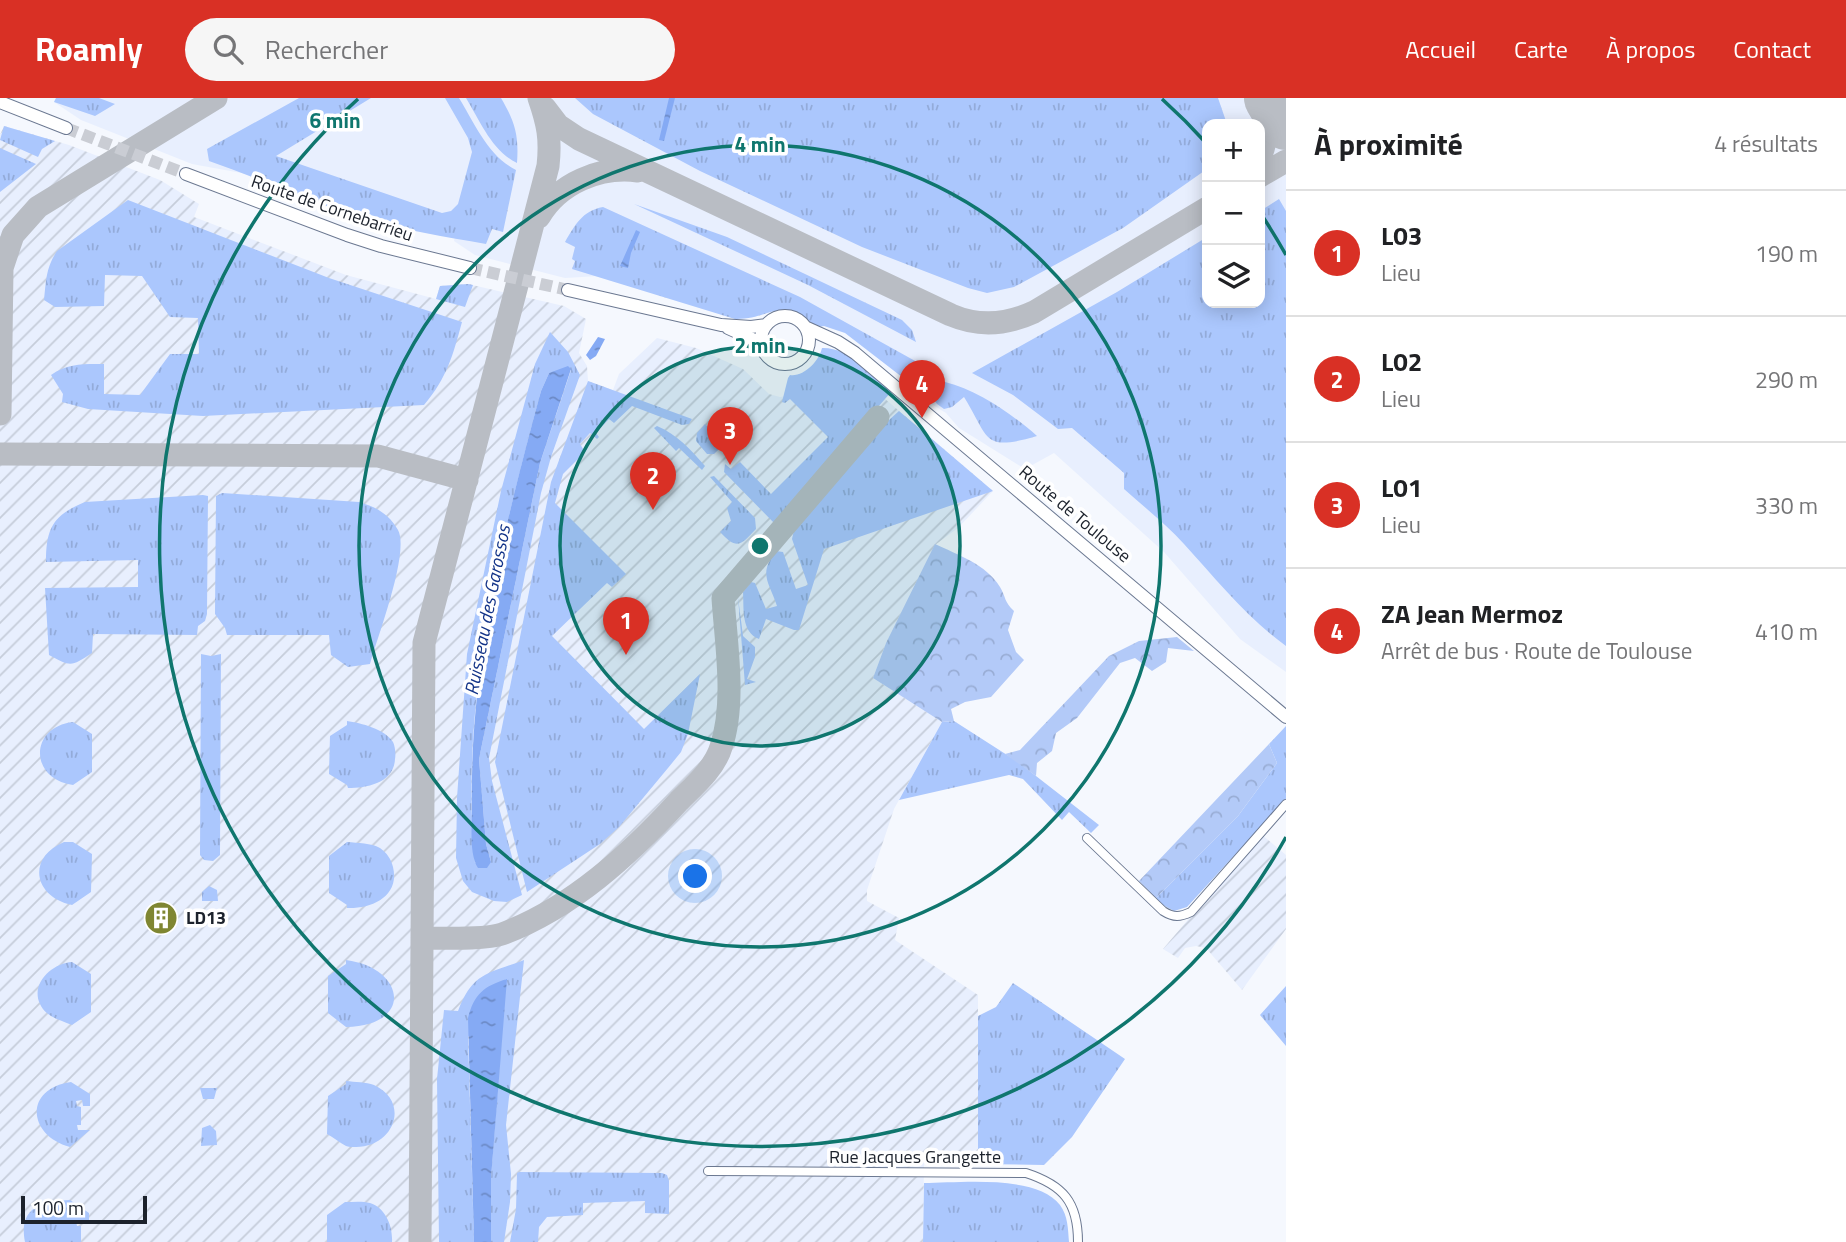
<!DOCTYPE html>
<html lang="fr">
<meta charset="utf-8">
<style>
:root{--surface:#fff;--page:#f6f6f6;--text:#202124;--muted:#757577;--line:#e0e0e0;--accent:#d93025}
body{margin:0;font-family:"Titillium Web",sans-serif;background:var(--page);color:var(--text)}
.controls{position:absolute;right:21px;top:21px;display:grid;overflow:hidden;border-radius:14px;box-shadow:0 4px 18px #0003}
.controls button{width:63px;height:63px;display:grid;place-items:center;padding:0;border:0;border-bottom:2px solid var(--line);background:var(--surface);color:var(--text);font:35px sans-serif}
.scale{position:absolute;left:21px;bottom:18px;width:126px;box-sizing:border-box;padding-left:7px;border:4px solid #1c222c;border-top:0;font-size:19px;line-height:24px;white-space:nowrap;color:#1c222c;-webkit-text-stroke:5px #fff;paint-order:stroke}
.you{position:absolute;left:696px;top:779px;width:24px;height:24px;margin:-18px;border:5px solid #fff;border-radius:50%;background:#1a73e8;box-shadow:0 0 0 10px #1a73e833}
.badge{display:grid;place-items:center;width:46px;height:46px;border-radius:50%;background:var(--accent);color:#fff;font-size:23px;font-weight:700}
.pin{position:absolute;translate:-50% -58px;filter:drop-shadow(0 2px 4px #0008)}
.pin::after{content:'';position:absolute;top:37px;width:24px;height:21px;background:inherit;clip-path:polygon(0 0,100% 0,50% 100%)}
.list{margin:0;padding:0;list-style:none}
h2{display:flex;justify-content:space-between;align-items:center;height:91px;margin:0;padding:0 28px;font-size:30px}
h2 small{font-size:23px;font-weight:400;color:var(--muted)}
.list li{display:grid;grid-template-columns:46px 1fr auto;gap:21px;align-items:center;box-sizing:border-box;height:126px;padding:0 28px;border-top:2px solid var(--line)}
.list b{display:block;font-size:26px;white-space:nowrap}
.list p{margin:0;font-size:23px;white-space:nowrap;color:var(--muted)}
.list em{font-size:23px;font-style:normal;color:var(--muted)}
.icon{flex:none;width:38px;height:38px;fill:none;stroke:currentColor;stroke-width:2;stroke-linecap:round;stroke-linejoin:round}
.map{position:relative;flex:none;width:1286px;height:1144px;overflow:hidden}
header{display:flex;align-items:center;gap:42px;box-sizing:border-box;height:98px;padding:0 35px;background:var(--accent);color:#fff}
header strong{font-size:33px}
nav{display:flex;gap:38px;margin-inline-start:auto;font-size:24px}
.search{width:490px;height:63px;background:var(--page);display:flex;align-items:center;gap:18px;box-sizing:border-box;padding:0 24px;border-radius:38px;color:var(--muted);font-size:26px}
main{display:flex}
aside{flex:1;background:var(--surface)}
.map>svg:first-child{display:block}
.built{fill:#e8effe;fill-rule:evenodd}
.industrial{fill:url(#industrial-furrows)}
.grass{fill:url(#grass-tufts);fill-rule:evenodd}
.forest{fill:url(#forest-crowns)}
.water{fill:url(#water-ripples)}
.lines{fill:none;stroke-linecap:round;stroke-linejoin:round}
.taxiway{stroke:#b9bdc4;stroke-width:23}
.runway{stroke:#b9bdc4;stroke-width:56}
.secondary-tunnel{stroke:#cacdd4;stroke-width:12;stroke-dasharray:12 6;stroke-linecap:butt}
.street-casing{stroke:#6b7891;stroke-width:10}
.secondary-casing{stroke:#6b7891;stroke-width:14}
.street{stroke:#fff;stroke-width:8}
.secondary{stroke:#fff;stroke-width:12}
.ring{fill:none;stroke:#0f766e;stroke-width:3.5}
.labels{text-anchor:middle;stroke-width:7;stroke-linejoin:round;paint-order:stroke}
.street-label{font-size:18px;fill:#1c222c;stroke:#fff}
.poi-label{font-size:18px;font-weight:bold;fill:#1c222c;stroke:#fff;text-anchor:start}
.water-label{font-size:19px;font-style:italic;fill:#133488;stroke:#fff}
.centre{fill:#0f766e;stroke:#fff;stroke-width:3.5}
.ring-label{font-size:21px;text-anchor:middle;font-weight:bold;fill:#0f766e;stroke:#fff;stroke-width:7;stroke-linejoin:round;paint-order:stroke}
</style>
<header>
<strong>Roamly</strong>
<div class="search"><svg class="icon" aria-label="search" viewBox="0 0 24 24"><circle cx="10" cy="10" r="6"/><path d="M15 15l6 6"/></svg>Rechercher</div>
<nav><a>Accueil</a><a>Carte</a><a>À propos</a><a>Contact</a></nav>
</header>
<main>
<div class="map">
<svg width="1286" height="1144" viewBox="0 0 1286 1144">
<defs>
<pattern id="industrial-furrows" width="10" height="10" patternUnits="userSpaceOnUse" patternTransform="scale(1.75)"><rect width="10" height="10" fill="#e8effe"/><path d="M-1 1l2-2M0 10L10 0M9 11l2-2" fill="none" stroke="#c6cdda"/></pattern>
<pattern id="grass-tufts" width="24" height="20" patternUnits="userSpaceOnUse" patternTransform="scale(1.75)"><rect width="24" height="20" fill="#abc7fd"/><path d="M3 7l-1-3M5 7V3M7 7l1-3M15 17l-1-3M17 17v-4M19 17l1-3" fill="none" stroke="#93abd9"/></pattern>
<pattern id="forest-crowns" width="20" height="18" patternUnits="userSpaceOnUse" patternTransform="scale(1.75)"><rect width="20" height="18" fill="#b3caf8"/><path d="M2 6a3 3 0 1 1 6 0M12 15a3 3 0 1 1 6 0" fill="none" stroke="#99add5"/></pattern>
<pattern id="water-ripples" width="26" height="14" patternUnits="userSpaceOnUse" patternTransform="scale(1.75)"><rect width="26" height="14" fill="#85aaf4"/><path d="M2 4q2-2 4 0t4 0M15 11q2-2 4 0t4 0" fill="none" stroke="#6c8ac6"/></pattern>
</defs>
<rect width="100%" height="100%" fill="#f5f8fe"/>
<!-- built -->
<path class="built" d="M56,0h1230v574l-46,-33 -76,-87 -110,-99 -29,16 -66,-41 -13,-15 -13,-8 -28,-46 -105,-59 -202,-24 -33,2 -90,-23 -21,-14 3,-11 -210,-56 -55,-10 -111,-44 -27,-18zM1207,26h53v179h-53z"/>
<!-- industrial -->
<path class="industrial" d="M4,28l65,19 91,35 39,24 -5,13 152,58 90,24 4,-13 28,-2 96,22 22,13 -7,34 8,13 1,15 25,9 6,-16 38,-36 39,10 47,21 26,25 11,3 14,-2 90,3 109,93 -35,37 -23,17 -49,98 -13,35 69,44 -48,87 -27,81v11l32,17 -4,22 83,55v169h-54l-1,78h-923v-1107z
M1261,736l25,21v74l-44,61 -36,-42 -10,-2 -11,2 -7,10 -15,-9z"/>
<!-- grass -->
<path class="grass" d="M56,0h43l16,6 -20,12 -41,-14z
M299,0h72l-95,58 166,57 9,-2 7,-7 14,-52 -4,-14 -23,-40h14c16,26 29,58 57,72l-13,62 -11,-3 -6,15c-40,-7 -82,-14 -121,-25 -53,-16 -104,-40 -156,-58l-2,-12z
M466,0h35c14,24 18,37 16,65 -25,-12 -37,-42 -51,-65z
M575,0h643l9,26h-20v45l-84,59 -109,59 -27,6 -19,-5 -106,-41 -162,-76 -107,-57z
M4,28l51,15 -13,8 -4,8 -38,-17z
M0,50l36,16 -36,28z
M1279,101l7,12v435c-40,-29 -69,-66 -102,-102 -18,-20 -40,-37 -60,-55v-16l-52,-45 -14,1 -45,-34 -41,-22 145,-81 90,-55v66h53v-92z
M128,102l201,78 133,44c-9,33 -15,56 -38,83l-221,11 -115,-7 -26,-7 1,-8 -12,-19c17,-12 33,-11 53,-11v30l36,1 30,-41h29l-1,-36 -28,-1 -28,-41 -37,-1 -1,31 -49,1 -11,-7c2,-19 2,-33 13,-49z
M634,106l93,33 175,83 10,10 4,12 -108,-57z
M603,109l197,90 117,65 1,5 -11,11 -5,-1 -57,-44 -21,-7 -11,2c-32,-35 -42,-8 -78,-9l-163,-50 3,-8 -3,-2 3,-12 -10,-5c10,-17 17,-31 38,-35z
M468,186l5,1 -8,22 -29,-8 4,-13z
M550,234l18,20 12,23 -29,82 -10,36 -52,265 3,23 30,114 -15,7 -13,-1 -22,-9 -9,-11 -7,-23 1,-60 10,-144 34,-163 34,-127zM571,272l-31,93 -61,296 7,85 5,18 -16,1c-16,-159 25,-319 66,-472l8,-18z
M822,250c27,-1 50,27 70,43l-117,133 -51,-52 1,-8 6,5 9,-7 31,32 57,-57 -38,-38 -5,4 -3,-1 6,-24 2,-3c14,2 29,-14 32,-27z
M588,283l104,38 -3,5 -7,1 -50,-19 -18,17 -5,-4 -13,14 3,4 -2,2 -7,-6 -10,11 5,8 -22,22 -8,29 71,71 -14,13 -5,-4 -55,53 92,93 56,-55 -12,60 -7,18 -13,16 -49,59 -19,17 -73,48 -32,-130 56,-280z
M945,284c33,8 67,32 92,54 -55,16 -47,3 -73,-39l-12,10 -8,2 -7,-5 -8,-12z
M899,313l94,80 -169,58 -25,81h-5l-28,-11 -7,20c-18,-7 -15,-30 -16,-47l8,-10 4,1 11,26 11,-3c-8,-24 -19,-32 -1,-55l7,1 13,37 12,-4 -16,-46 2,-9 85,-101z
M705,326l19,20 -10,10h-7l-11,-13 1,-8z
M657,328c21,9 33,23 48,40l-3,4 -23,-22 -3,3 -22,-23z
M714,378l41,42 1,11c-16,17 -19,21 -36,3l11,-11 -4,-13 5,-6 -22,-25z
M222,395l137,9c17,5 30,12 39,28 12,22 -21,108 -28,134l-22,3 -17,-12 -2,-20h-102l-2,-7 -10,-14 1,-118z
M203,397l5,1 -1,118 -2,7 -7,5 -1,9 -104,-1 -1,19c-21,14 -21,14 -43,2l-4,-67 93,-1v-27l-92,2c0,-34 7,-47 39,-60z
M738,499l5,39 12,11v10l-8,22 9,3 -11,3z
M201,556l10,2 10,-2 -1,201 -7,6 -9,-1 -4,-5z
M347,623c14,2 38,8 46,21 2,4 3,12 2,17 -1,24 -28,29 -47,29l-1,-3 -18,-11 1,-38 17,-11z
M954,623l64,41 81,63 -8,8 -22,-21 -7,8 -39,-41 -14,-4 -110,25 43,-78z
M73,624l19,12v38l-19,13c-44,-6 -44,-58 0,-63z
M1286,628v73l-99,108 -13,4 -13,-7 -5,-6 82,-82 39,-53 -8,-19z
M64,744h9l19,12 -1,38 -19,13c-38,-8 -46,-47 -8,-63z
M347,744c11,1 24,1 33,6 7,5 11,11 13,19 7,29 -21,42 -46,41v-3l-18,-12v-37z
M209,788l8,4 1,11h-16v-9z
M346,862c60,8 68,66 0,67l-18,-14v-37l18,-12z
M524,862l-18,165 5,49 -1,28 -6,40h-13v-64l15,-199 -38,58 6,205h-35l-2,-163 7,-69 14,1c15,-39 30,-37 66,-51z
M72,864l19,12v38l-19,13c-12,-5 -26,-8 -32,-21 -10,-21 13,-41 32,-42z
M1013,885l112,76 -53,78 -28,28 -66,-1v-148l18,-9z
M1286,888v60l-26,-31z
M346,983c9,1 20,1 28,4 37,17 20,62 -18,62 -4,0 -8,0 -10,-1 -6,-3 -13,-9 -19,-12l1,-38 18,-12z
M71,984l19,12v12h-7l-1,-6 -6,1 1,5 4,1v18h-4l1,5h12l-20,17c-42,-11 -47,-58 1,-65z
M200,990h17l-3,11h-11z
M210,1027l6,6 1,14 -16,1 1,-18z
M519,1074l143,1 5,2 2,6v33l-24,-1v-12l-62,2v12l-36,2 -8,10 -1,15h-28l6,-33 1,-36z
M924,1085c35,0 113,-9 136,22 8,11 8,24 9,37h-146z
M70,1102l19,13v8h-13l1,5h4v16h-56c-7,-35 17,-41 45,-42z
M345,1104c8,0 18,-1 25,1 16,5 23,24 22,39h-65v-27z"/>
<!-- forest -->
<path class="forest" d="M935,446c23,11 51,20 65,43 6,10 4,15 14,24l-6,19 8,22 8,8 -33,37 -26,5 -14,7 3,12 -12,1 -69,-44 13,-35z
M1177,539l17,14 -26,-3 -2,14 -14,9 -17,-13 -15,5 -43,55 -21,15 -4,18 -15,12 -1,13 -31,-22 15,-4 89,-94 30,-15z
M1269,646l8,19 -39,53 -82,82 -17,-17z"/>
<!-- water -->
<path class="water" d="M669,0h6l-11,43 -5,-1z
M636,132l4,2 -9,21 -3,15 -8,-2z
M598,239l7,2 -9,17 -6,4 -4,-5z
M568,268l3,3 -31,94 -61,296 7,85 5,18 -4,6h-9c-9,-14 -6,-41 -6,-58 -3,-142 32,-283 69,-419l8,-18z
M507,881l-16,199v64h-17l-6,-224c6,-24 16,-32 39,-39z"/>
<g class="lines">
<!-- taxiway -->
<path class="taxiway" d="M545,10l13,17 21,14 372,176c28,12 55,10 83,-3l173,-104
M1260,60c8,-20 9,-40 5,-60
M1260,78l26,-15
M539,119c20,-34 61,-51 99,-46
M0,316l2,-146 11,-33 25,-28 178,-109
M0,356l378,2 89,24
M422,840c20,0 63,2 80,-4 70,-26 127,-79 177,-133 15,-15 36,-33 42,-54 15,-44 5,-103 2,-149l155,-181
M420,1144l4,-599 124,-477c3,-27 0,-42 -9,-68"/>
<!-- runway -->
<path class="runway" d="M1272,0l14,24"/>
<!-- secondary-tunnel -->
<path class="secondary-tunnel" d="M66,30l120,46
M470,170l98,22"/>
<defs>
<path id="street" d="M1087,740l76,73c11,7 17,6 28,1l95,-108
M708,1073l318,2c37,12 52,29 52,69"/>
<path id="secondary" d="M0,4l66,26
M186,76l161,61 34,11 89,22
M568,192l153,35 30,2 15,-2
M761 242a24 24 0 1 1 48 0a24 24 0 1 1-48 0Z
M728,230l33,15
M807,230l31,14 17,11 431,364"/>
</defs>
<!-- street casing -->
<use href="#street" class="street-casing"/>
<!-- secondary casing -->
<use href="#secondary" class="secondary-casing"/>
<!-- street -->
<use href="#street" class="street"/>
<!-- secondary -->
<use href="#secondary" class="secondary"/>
</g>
<!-- distance rings -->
<circle cx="760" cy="448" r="200" fill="#0f766e" fill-opacity=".12"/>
<g class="ring">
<circle cx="760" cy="448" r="200"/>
<circle cx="760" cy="448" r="401"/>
<path d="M1286 739A601 601 0 1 1 358 1M1162 1A601 601 0 0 1 1207 46M1261 116A601 601 0 0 1 1286 157"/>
</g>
<!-- icons -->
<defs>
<symbol id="building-disc" viewBox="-11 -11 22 22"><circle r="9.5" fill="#7f8632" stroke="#fff"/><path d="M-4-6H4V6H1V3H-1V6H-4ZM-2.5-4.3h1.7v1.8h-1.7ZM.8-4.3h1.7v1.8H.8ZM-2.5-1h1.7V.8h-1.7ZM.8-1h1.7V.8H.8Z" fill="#fff"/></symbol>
</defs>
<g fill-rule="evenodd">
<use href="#building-disc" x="142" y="801" width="38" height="38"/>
</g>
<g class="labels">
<!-- street labels -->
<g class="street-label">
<text transform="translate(332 110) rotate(19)" y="6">Route de Cornebarrieu</text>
<text transform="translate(1075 416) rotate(40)" y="6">Route de Toulouse</text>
<text x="915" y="1065">Rue Jacques Grangette</text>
</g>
<!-- poi labels -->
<g class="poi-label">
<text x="186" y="826">LD13</text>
</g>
<!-- water labels -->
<g class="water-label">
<text transform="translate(487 512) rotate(-79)" y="7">Ruisseau des Garossos</text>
</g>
</g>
<circle cx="760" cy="448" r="10" class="centre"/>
<g class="ring-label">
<text x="335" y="30">6 min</text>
<text x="760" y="54">4 min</text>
<text x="760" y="255">2 min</text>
</g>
</svg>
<div class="controls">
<button>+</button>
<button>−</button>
<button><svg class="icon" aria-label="layers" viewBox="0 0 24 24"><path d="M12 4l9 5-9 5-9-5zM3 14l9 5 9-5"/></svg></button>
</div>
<div class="scale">100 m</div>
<div class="you"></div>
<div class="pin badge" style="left:626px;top:557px">1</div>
<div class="pin badge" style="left:653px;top:412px">2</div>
<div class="pin badge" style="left:730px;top:367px">3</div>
<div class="pin badge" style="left:922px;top:320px">4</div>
</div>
<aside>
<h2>À proximité<small>4 résultats</small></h2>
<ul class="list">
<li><span class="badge">1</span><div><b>L03</b><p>Lieu</p></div><em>190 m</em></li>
<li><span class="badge">2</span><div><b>L02</b><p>Lieu</p></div><em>290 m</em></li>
<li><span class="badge">3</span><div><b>L01</b><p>Lieu</p></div><em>330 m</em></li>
<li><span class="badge">4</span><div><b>ZA Jean Mermoz</b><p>Arrêt de bus · Route de Toulouse</p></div><em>410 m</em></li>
</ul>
</aside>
</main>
